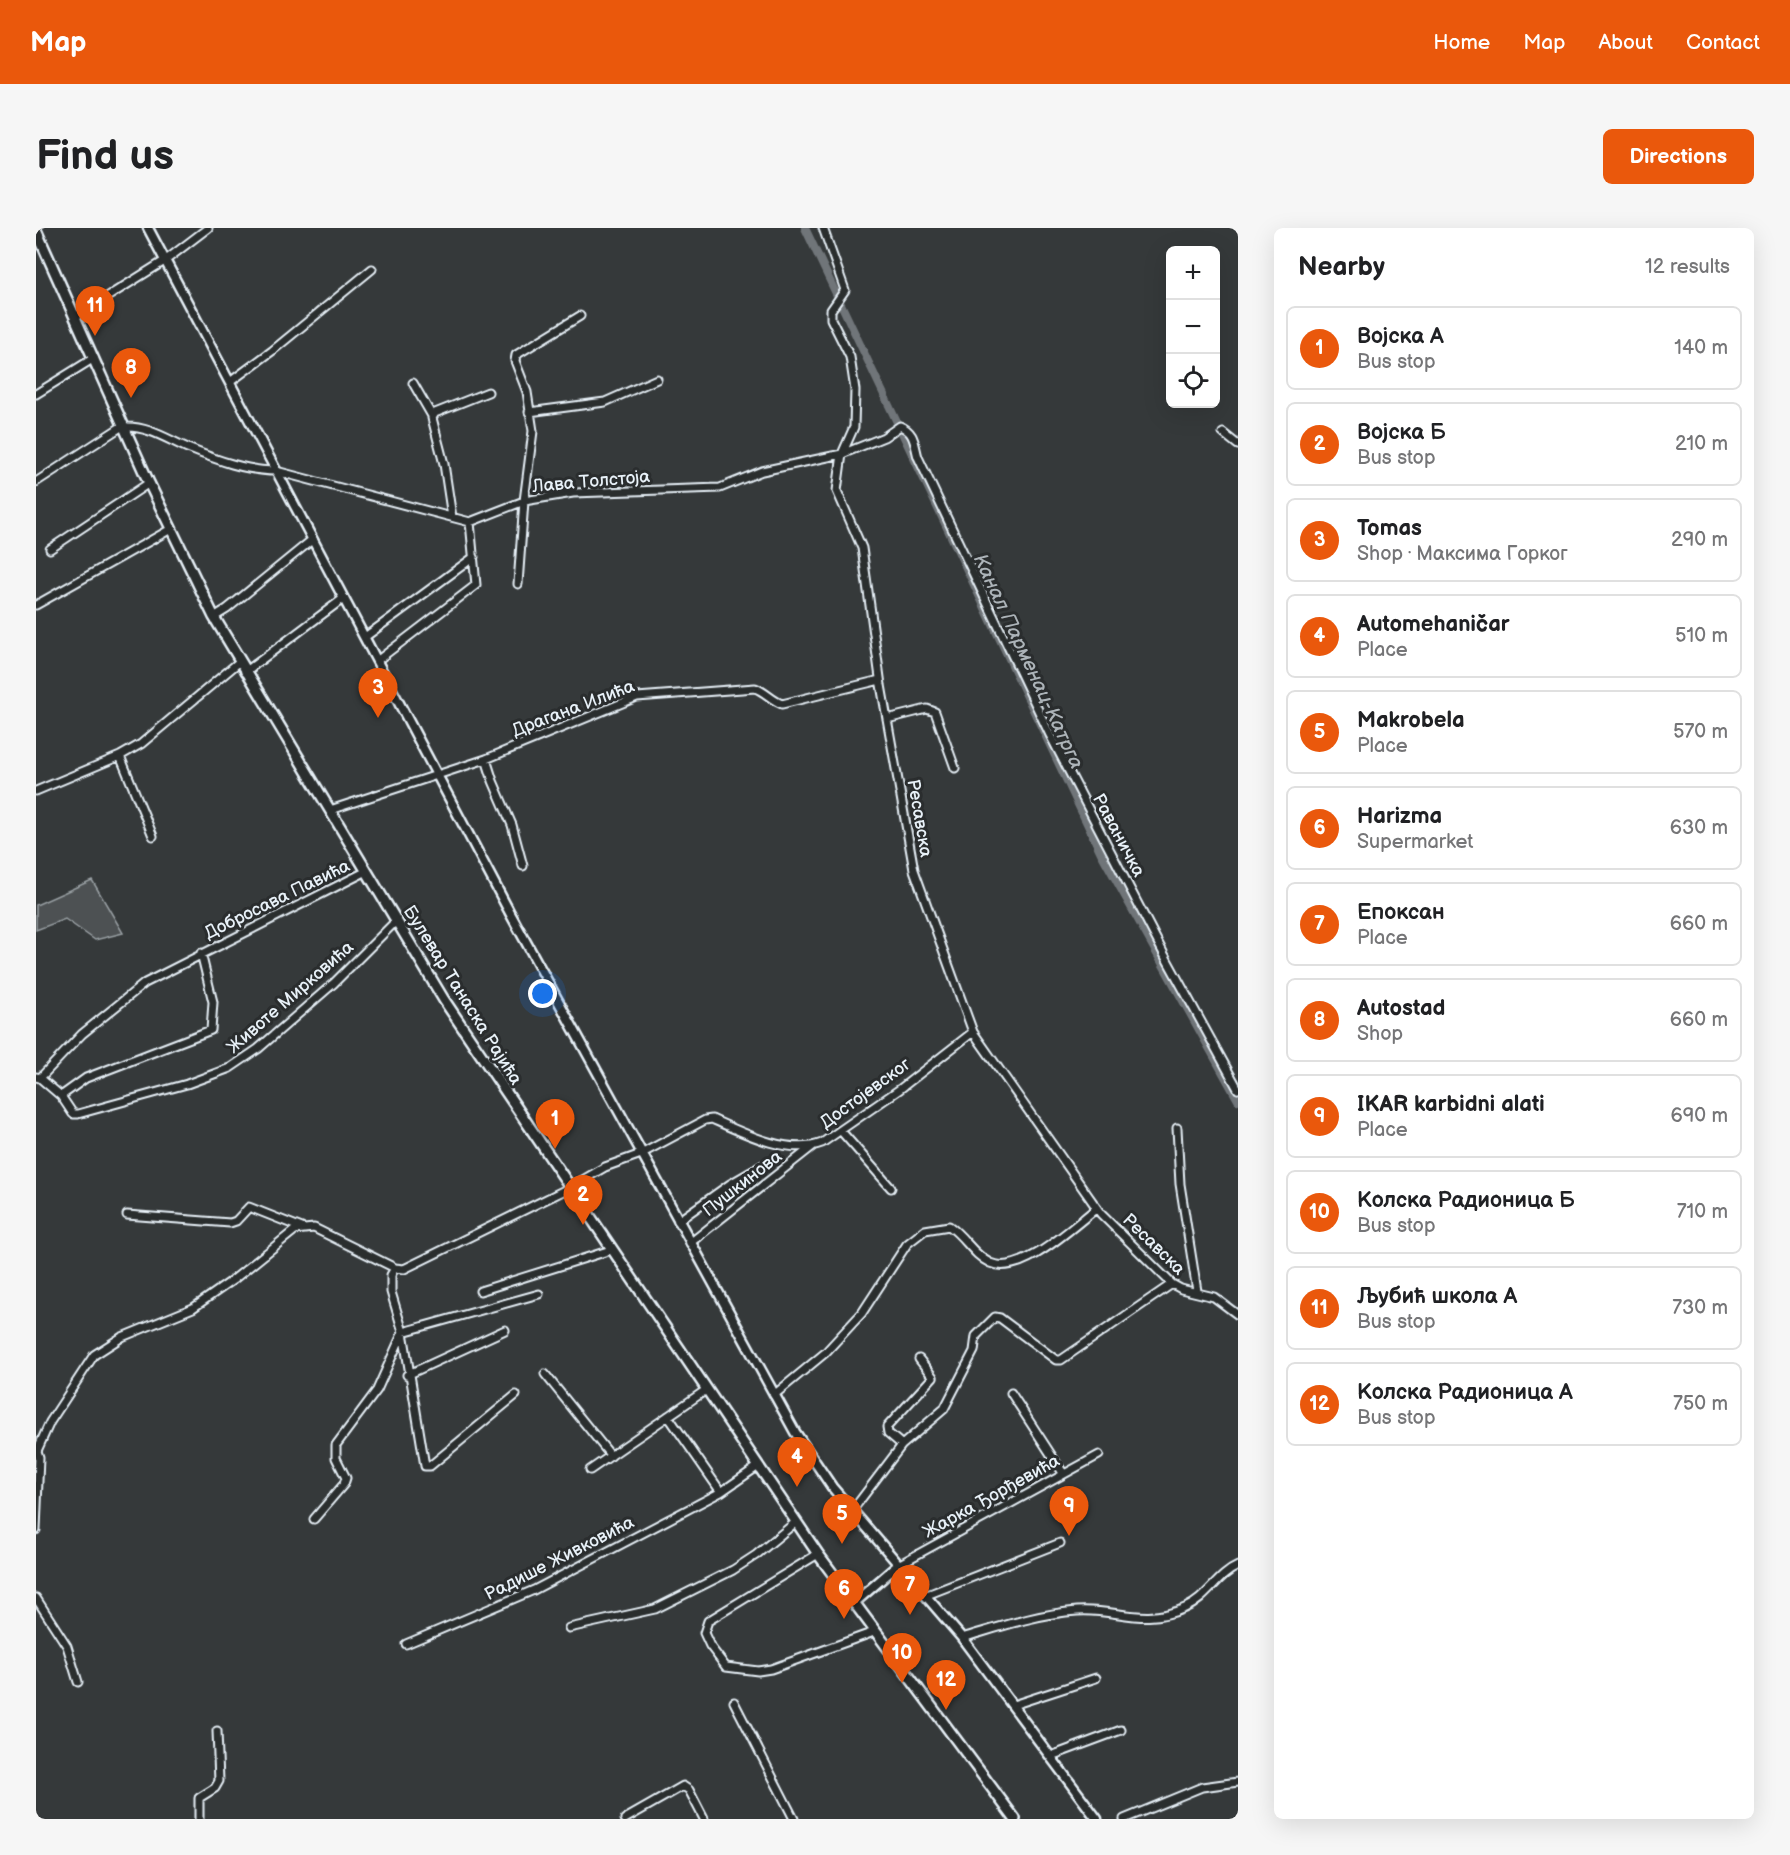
<!DOCTYPE html>
<meta charset="utf-8">
<style>
:root{--surface:#fff;--page:#f6f6f6;--text:#202124;--muted:#757577;--line:#e0e0e0;--accent:#ea580c}
body{margin:0;font-family:"Balsamiq Sans",sans-serif;background:var(--page);color:var(--text)}
.controls{position:absolute;right:18px;top:18px;display:grid;overflow:hidden;border-radius:9px;box-shadow:0 6px 24px #0002}
.controls button{width:54px;height:54px;display:grid;place-items:center;padding:0;border:0;border-bottom:2px solid var(--line);background:var(--surface);color:var(--text);font:30px sans-serif}
.you{position:absolute;left:507px;top:766px;width:21px;height:21px;margin:-15px;border:4px solid #fff;border-radius:50%;background:#1a73e8;box-shadow:0 0 0 9px #1a73e833}
.badge{display:grid;place-items:center;width:39px;height:39px;border-radius:50%;background:var(--accent);color:#fff;font-size:20px;font-weight:700}
.pin{position:absolute;translate:-50% -50px;filter:drop-shadow(0 2px 3px #0008)}
.pin::after{content:'';position:absolute;top:32px;width:21px;height:18px;background:inherit;clip-path:polygon(0 0,100% 0,50% 100%)}
.list{margin:0;padding:0;list-style:none}
h2{display:flex;justify-content:space-between;align-items:center;height:78px;margin:0;padding:0 24px;font-size:26px}
h2 small{font-size:20px;font-weight:400;color:var(--muted)}
.list li{display:grid;grid-template-columns:39px 1fr auto;gap:18px;align-items:center;box-sizing:border-box;height:84px;margin:0 12px 12px;padding:0 12px;border:2px solid var(--line);border-radius:9px}
.list b{display:block;font-size:22px;white-space:nowrap}
.list p{margin:0;font-size:20px;white-space:nowrap;color:var(--muted)}
.list em{font-size:20px;font-style:normal;color:var(--muted)}
.icon{flex:none;width:33px;height:33px;fill:none;stroke:currentColor;stroke-width:2;stroke-linecap:round;stroke-linejoin:round}
.map{position:relative;flex:none;width:1202px;height:1591px;overflow:hidden;border-radius:9px}
header{display:flex;align-items:center;gap:36px;box-sizing:border-box;height:84px;padding:0 30px;background:var(--accent);color:#fff}
header strong{font-size:28px}
nav{display:flex;gap:33px;margin-inline-start:auto;font-size:21px}
.intro{display:flex;align-items:center;justify-content:space-between;box-sizing:border-box;height:144px;padding:0 36px}
h1{margin:0;font-size:42px}
.button{padding:15px 27px;border-radius:9px;background:var(--accent);color:#fff;font-size:21px;font-weight:700}
main{display:flex;gap:36px;padding:0 36px}
aside{flex:1;background:var(--surface);border-radius:9px;box-shadow:0 6px 24px #0002}
.map>svg:first-child{display:block}
.green{fill:#4d5152;stroke:#9aa1a5;stroke-width:1.5}
.lines{fill:none;stroke-linecap:round;stroke-linejoin:round}
.canal{stroke:#707579;stroke-width:8}
.minor-casing{stroke:#e8f1f8;stroke-width:11}
.tertiary-casing{stroke:#e8f1f8;stroke-width:13}
.secondary-casing{stroke:#e8f1f8;stroke-width:14}
.minor{stroke:#2a2d2e;stroke-width:7}
.tertiary{stroke:#2a2d2e;stroke-width:8}
.secondary{stroke:#2a2d2e;stroke-width:9}
.labels{text-anchor:middle;stroke-width:6;stroke-linejoin:round;paint-order:stroke}
.street-label{font-size:18px;fill:#e8f1f8;stroke:#2a2d2e}
.water-label{font-size:20px;font-style:italic;fill:#acb3b8;stroke:#2a2d2e}
</style>
<header>
<strong>Map</strong>
<nav><a>Home</a><a>Map</a><a>About</a><a>Contact</a></nav>
</header>
<div class="intro"><h1>Find us</h1><a class="button">Directions</a></div>
<main>
<div class="map">
<svg width="1202" height="1591" viewBox="0 0 1202 1591">
<rect width="100%" height="100%" fill="#35393a"/>
<filter id="ink" filterUnits="userSpaceOnUse"><feTurbulence type="fractalNoise" baseFrequency=".0167" numOctaves="2"/><feDisplacementMap in="SourceGraphic" scale="12" xChannelSelector="R" yChannelSelector="G"/><feConvolveMatrix kernelMatrix="1 2 1 2 8 2 1 2 1" color-interpolation-filters="sRGB"/></filter>
<g filter="url(#ink)">
<!-- green -->
<path class="green" d="M56,652l31,53 -28,7 -30,-21 -29,11v-25z"/>
<g class="lines">
<!-- canal -->
<path class="canal" d="M769,0l296,625 137,247"/>
<defs>
<path id="minor" d="M787,0l22,62 -14,20v9l19,38 5,33 -1,37 -12,27 -5,37 25,57 19,137 33,185 59,162 128,182 71,70 9,5 33,8 24,18
M39,89l91,-57 42,-32
M194,154l42,-31 100,-82
M377,155l19,33
M0,166l58,-36
M493,184l76,-10 52,-23
M89,199c24,-1 43,13 65,22 27,11 57,22 86,22l194,51 54,-21 49,-8 147,-5 42,-17 80,-17 42,-17 16,-11c15,6 14,17 18,31l132,278 115,221 73,133
M1187,205l15,12
M0,254l88,-57
M416,289l-8,-53 -12,-46 3,-5 53,-21
M14,321l99,-66
M482,356l6,-83 9,-70 -6,-39 -12,-31 1,-6 64,-39
M0,377l135,-76
M178,389l13,-8 86,-70
M329,409l109,-80
M342,432l98,-75 -6,-63
M209,444l99,-74
M851,491l40,-10 8,3 20,56
M84,528l33,80
M450,531l7,22 19,44 11,41
M0,563l84,-35 21,-12 98,-82
M294,582l156,-51 151,-62 118,-9c11,4 16,12 27,16l98,-24
M0,849l4,1 21,18 12,18h5l109,-30 43,-16 28,-19 76,-66 62,-62
M4,850l42,-44 63,-51 222,-112
M25,868l25,-18 125,-48 2,-28 -12,-49
M1141,900l3,56 17,107
M805,903l50,57
M91,987l103,8 6,-2 13,-14 53,21
M642,993l52,-37 38,-22
M654,1015l123,-97
M359,1040l-4,7v17l12,40 22,134h5l86,-71
M444,1063l131,-41
M509,1146l66,82
M371,1147l98,-45
M975,1165l52,80
M738,1167l51,-42 37,-40 45,-69 18,-14 24,-4c16,11 24,29 41,37 32,14 83,-37 107,-55
M632,1188l53,76
M866,1217l-14,-12 -1,-6 46,-50 -14,-18
M0,1225l14,-31 44,-67 28,-18 71,-29 40,-28 62,-50 19,-2 81,40 9,1 165,-81 36,-21 36,-13 64,-34 7,-1c31,14 77,37 110,24l78,-54 73,-57
M554,1242l116,-80
M816,1283l50,-66 42,-36 30,-58 2,-15 19,-19 5,1 56,42h5l111,-76
M278,1291l30,-35 2,-6 -10,-20v-13l41,-55 26,-58 136,-38
M0,1302l3,-73 -2,-6
M782,1326l-110,67 -4,12 6,13 16,21 32,4 13,-2 103,-37
M862,1337l201,-110
M891,1367l133,-52
M0,1370l31,48 11,36
M533,1400l86,-19 78,-39 23,-15 40,-33
M926,1410c38,-11 75,-24 115,-27 40,-3 65,16 108,-3 22,-9 32,-33 53,-42
M370,1416l128,-54 187,-98 36,-25
M698,1474l60,117
M977,1477l83,-27
M1015,1528l70,-26
M163,1591v-21l16,-10 4,-7 -2,-50
M589,1591l58,-33 6,4 15,29
M1088,1591l78,-32 36,-5"/>
<path id="tertiary" d="M112,0l362,685 285,519 37,55 130,151 135,181
M818,1375l44,-38"/>
<path id="secondary" d="M0,2l113,253 65,134 230,383 374,554 197,265"/>
</defs>
<!-- minor casing -->
<use href="#minor" class="minor-casing"/>
<!-- tertiary casing -->
<use href="#tertiary" class="tertiary-casing"/>
<!-- secondary casing -->
<use href="#secondary" class="secondary-casing"/>
<!-- minor -->
<use href="#minor" class="minor"/>
<!-- tertiary -->
<use href="#tertiary" class="tertiary"/>
<!-- secondary -->
<use href="#secondary" class="secondary"/>
</g>
</g>
<g class="labels">
<!-- street labels -->
<g class="street-label">
<text transform="translate(555 253) rotate(-5)" y="6">Лава Толстоја</text>
<text transform="translate(537 480) rotate(-21)" y="6">Драгана Илића</text>
<text transform="translate(884 590) rotate(80)" y="6">Ресавска</text>
<text transform="translate(1083 607) rotate(62)" y="6">Раваничка</text>
<text transform="translate(241 671) rotate(-26)" y="6">Добросава Павића</text>
<text transform="translate(427 767) rotate(58)" y="6">Булевар Танаска Рајића</text>
<text transform="translate(254 769) rotate(-41)" y="6">Животе Мирковића</text>
<text transform="translate(829 865) rotate(-36)" y="6">Достојевског</text>
<text transform="translate(706 955) rotate(-38)" y="6">Пушкинова</text>
<text transform="translate(1118 1016) rotate(44)" y="6">Ресавска</text>
<text transform="translate(955 1268) rotate(-29)" y="6">Жарка Ђорђевића</text>
<text transform="translate(523 1330) rotate(-27)" y="6">Радише Живковића</text>
</g>
<!-- water labels -->
<g class="water-label">
<text transform="translate(993 433) rotate(65)" y="7">Канал Парменац-Катрга</text>
</g>
</g>
</svg>
<div class="controls">
<button>+</button>
<button>−</button>
<button><svg class="icon" aria-label="locate" viewBox="0 0 24 24"><circle cx="12" cy="12" r="6"/><path d="M12 2v4M12 18v4M2 12h4M18 12h4"/></svg></button>
</div>
<div class="you"></div>
<div class="pin badge" style="left:519px;top:921px">1</div>
<div class="pin badge" style="left:547px;top:997px">2</div>
<div class="pin badge" style="left:342px;top:490px">3</div>
<div class="pin badge" style="left:761px;top:1259px">4</div>
<div class="pin badge" style="left:806px;top:1316px">5</div>
<div class="pin badge" style="left:808px;top:1391px">6</div>
<div class="pin badge" style="left:874px;top:1387px">7</div>
<div class="pin badge" style="left:95px;top:170px">8</div>
<div class="pin badge" style="left:1033px;top:1308px">9</div>
<div class="pin badge" style="left:866px;top:1455px">10</div>
<div class="pin badge" style="left:59px;top:108px">11</div>
<div class="pin badge" style="left:910px;top:1482px">12</div>
</div>
<aside>
<h2>Nearby<small>12 results</small></h2>
<ul class="list">
<li><span class="badge">1</span><div><b>Војска А</b><p>Bus stop</p></div><em>140 m</em></li>
<li><span class="badge">2</span><div><b>Војска Б</b><p>Bus stop</p></div><em>210 m</em></li>
<li><span class="badge">3</span><div><b>Tomas</b><p>Shop · Максима Горког</p></div><em>290 m</em></li>
<li><span class="badge">4</span><div><b>Automehaničar</b><p>Place</p></div><em>510 m</em></li>
<li><span class="badge">5</span><div><b>Makrobela</b><p>Place</p></div><em>570 m</em></li>
<li><span class="badge">6</span><div><b>Harizma</b><p>Supermarket</p></div><em>630 m</em></li>
<li><span class="badge">7</span><div><b>Епоксан</b><p>Place</p></div><em>660 m</em></li>
<li><span class="badge">8</span><div><b>Autostad</b><p>Shop</p></div><em>660 m</em></li>
<li><span class="badge">9</span><div><b>IKAR karbidni alati</b><p>Place</p></div><em>690 m</em></li>
<li><span class="badge">10</span><div><b>Колска Радионица Б</b><p>Bus stop</p></div><em>710 m</em></li>
<li><span class="badge">11</span><div><b>Љубић школа А</b><p>Bus stop</p></div><em>730 m</em></li>
<li><span class="badge">12</span><div><b>Колска Радионица А</b><p>Bus stop</p></div><em>750 m</em></li>
</ul>
</aside>
</main>
